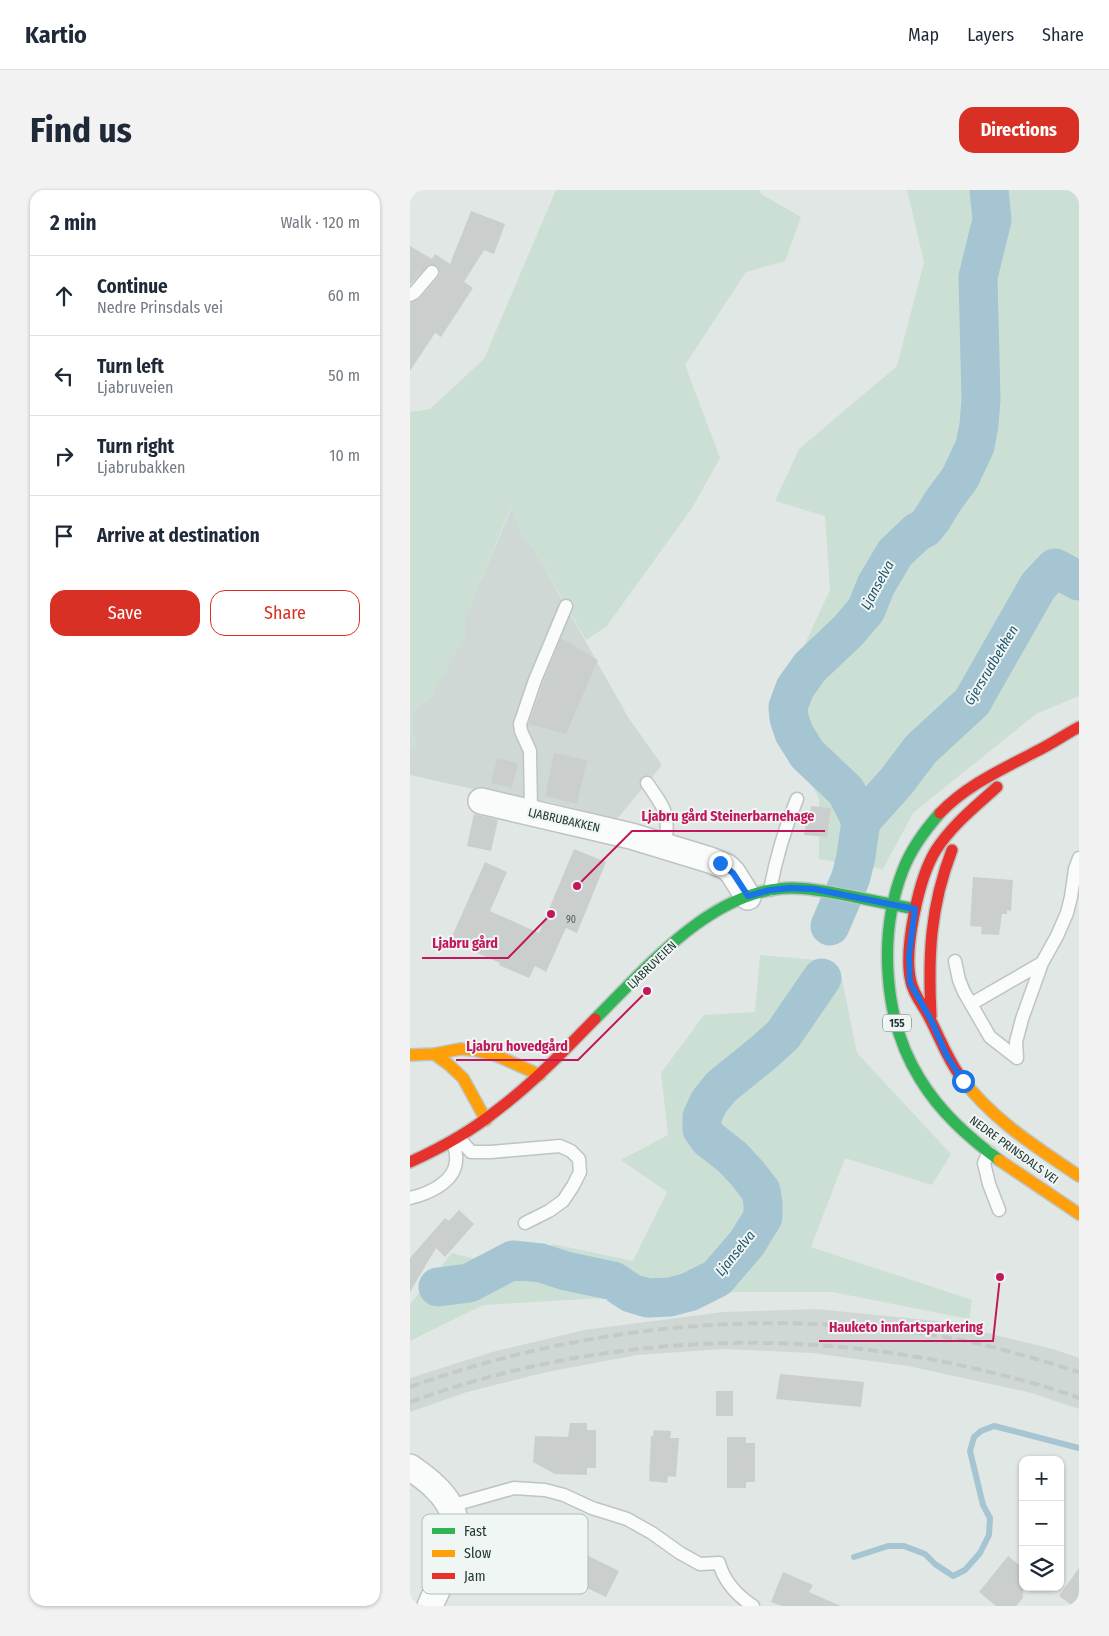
<!DOCTYPE html>
<meta charset="utf-8">
<style>
:root{--surface:#fff;--page:#f2f2f3;--text:#1f2937;--muted:#747a83;--line:#e0e1e3;--accent:#d93025}
body{margin:0;font-family:"Fira Sans Condensed",sans-serif;background:var(--page);color:var(--text)}
.controls{position:absolute;right:15px;bottom:15px;display:grid;overflow:hidden;border-radius:10px;box-shadow:0 1px 4px #0004}
.controls button{width:45px;height:45px;display:grid;place-items:center;padding:0;border:0;border-bottom:1px solid var(--line);background:var(--surface);color:var(--text);font:25px sans-serif}
.stop{position:absolute;width:15px;height:15px;margin:-11px;border:4px solid #1a73e8;border-radius:50%;background:#fff}
.stop.end{background:#1a73e8;border-color:#fff;box-shadow:0 1px 5px #0008}
.list{margin:0;padding:0;list-style:none}
h2{display:flex;justify-content:space-between;align-items:center;height:65px;margin:0;padding:0 20px;font-size:21px}
h2 small{font-size:16px;font-weight:400;color:var(--muted)}
.list li{display:grid;grid-template-columns:32px 1fr auto;gap:15px;align-items:center;box-sizing:border-box;height:80px;padding:0 20px;border-top:1px solid var(--line)}
.list b{display:block;font-size:19px;white-space:nowrap}
.list p{margin:0;font-size:16px;white-space:nowrap;color:var(--muted)}
.list em{font-size:16px;font-style:normal;color:var(--muted)}
.actions{display:flex;gap:10px;padding:15px 20px}
.actions a{flex:1;padding:11px 0;border:1px solid var(--accent);border-radius:15px;text-align:center;font-size:18px;color:var(--accent)}
.actions .main{background:var(--accent);color:#fff}
.icon{flex:none;width:28px;height:28px;fill:none;stroke:currentColor;stroke-width:2;stroke-linecap:round;stroke-linejoin:round}
.map{position:relative;flex:none;width:669px;height:1416px;overflow:hidden;border-radius:15px}
header{display:flex;align-items:center;gap:30px;box-sizing:border-box;height:70px;padding:0 25px;background:var(--surface);border-bottom:1px solid var(--line)}
header strong{font-size:24px}
nav{display:flex;gap:28px;margin-inline-start:auto;font-size:18px}
.intro{display:flex;align-items:center;justify-content:space-between;box-sizing:border-box;height:120px;padding:0 30px}
h1{margin:0;font-size:35px}
.button{padding:12px 22px;border-radius:15px;background:var(--accent);color:#fff;font-size:18px;font-weight:700}
main{display:flex;gap:30px;padding:0 30px}
aside{flex:1;background:var(--surface);border-radius:15px;box-shadow:0 1px 4px #0004}
.map>svg:first-child{display:block}
.built{fill:#d0d8d5}
.green{fill:#ccdfd4}
.lines{fill:none;stroke-linecap:round;stroke-linejoin:round}
.stream{stroke:#a5c5d2;stroke-width:6}
.river{stroke:#a5c5d2;stroke-width:39}
.building{fill:#cacfce}
.lane-casing{stroke:#bec4c2;stroke-width:15}
.street-casing{stroke:#bec4c2;stroke-width:28}
.fast-casing{stroke:#bec4c2;stroke-width:14}
.slow-casing{stroke:#bec4c2;stroke-width:14}
.jam-casing{stroke:#bec4c2;stroke-width:14}
.lane{stroke:#fafbfb;stroke-width:12}
.street{stroke:#fafbfb;stroke-width:25}
.fast{stroke:#30b455;stroke-width:11}
.slow{stroke:#ff9f0a;stroke-width:11}
.jam{stroke:#e5322d;stroke-width:11}
.rail{stroke:#c6c9c9;stroke-width:4;stroke-dasharray:10 5;stroke-linecap:butt}
.route{stroke:#1a73e8;stroke-width:6}
.labels{text-anchor:middle;stroke-width:4;stroke-linejoin:round;paint-order:stroke}
.number-label{font-size:10px;fill:#4d5e5c}
.shield{fill:#eff6f4;stroke:#60706e;stroke-width:1}
.shield-label{font-size:11px;font-weight:bold;fill:#223735}
.street-label{font-size:12px;fill:#223735;stroke:#eff6f4}
.water-label{font-size:14px;font-style:italic;fill:#22556d;stroke:#eff6f4}
.key{fill:#eff6f4;stroke:#b2bdbb;stroke-width:1}
.key-label{font-size:14px;fill:#223735}
.leader{fill:none;stroke:#c2185b;stroke-width:2}
.callout-dot{fill:#c2185b;stroke:#eff6f4;stroke-width:2}
.callout-label{font-size:14px;text-anchor:middle;font-weight:bold;fill:#c2185b;stroke:#eff6f4;stroke-width:4;stroke-linejoin:round;paint-order:stroke}
</style>
<header>
<strong>Kartio</strong>
<nav><a>Map</a><a>Layers</a><a>Share</a></nav>
</header>
<div class="intro"><h1>Find us</h1><a class="button">Directions</a></div>
<main>
<aside>
<h2>2 min<small>Walk · 120 m</small></h2>
<ul class="list">
<li><svg class="icon" aria-label="ahead" viewBox="0 0 24 24"><path d="M12 20V5M6 11l6-6 6 6"/></svg><div><b>Continue</b><p>Nedre Prinsdals vei</p></div><em>60 m</em></li>
<li><svg class="icon" aria-label="left" viewBox="0 0 24 24"><path d="M17 20v-9H6M10 6l-5 5 5 5"/></svg><div><b>Turn left</b><p>Ljabruveien</p></div><em>50 m</em></li>
<li><svg class="icon" aria-label="right" viewBox="0 0 24 24"><path d="M7 20v-9h11M14 6l5 5-5 5"/></svg><div><b>Turn right</b><p>Ljabrubakken</p></div><em>10 m</em></li>
<li><svg class="icon" aria-label="arrive" viewBox="0 0 24 24"><path d="M6 21V4h12l-3 4 3 4H6"/></svg><div><b>Arrive at destination</b></div></li>
</ul>
<div class="actions"><a class="main">Save</a><a>Share</a></div>
</aside>
<div class="map">
<svg width="669" height="1416" viewBox="0 0 669 1416">
<rect width="100%" height="100%" fill="#e1e7e5"/>
<!-- built -->
<path class="built" d="M102,317l10,29 10,10 96,171 34,48 -45,54 -72,-18h-9l-64,-12 -62,-14v-24l7,-3 -4,-13v-18l4,-10 14,-9z
M407,1119l120,12 116,28 26,9v51l-47,-16 -124,-27 -96,-13 -89,-4 -86,6 -90,17 -80,20 -57,20v-34l82,-26 92,-22 139,-18z"/>
<!-- green -->
<path class="green" d="M146,0h203l2,4 40,23 -16,44 -39,11 -61,93 35,93 -28,50 -86,119 -20,13 -54,-94 -10,-10 -11,-29 -47,114 2,14 -35,63 -14,9 -4,11v17l4,13 -7,3v-339l20,-3 54,-50z
M497,0h172v506l-43,18 -123,99 -30,56 -64,-10v-60l-44,-91 55,-118 -5,-74 -50,-15 24,-52 98,-83 27,-104z
M350,765l56,5 26,19 15,74 94,101 -19,31 -87,-27 -34,89 161,53 -3,19 -137,-27h-127l-222,13 -73,36v-37l42,-51 68,18 33,-27 80,17 34,-69 -46,-32 47,-25 -7,-62 43,-58 51,-3z"/>
<g class="lines">
<!-- stream -->
<path class="stream" d="M444,1367l34,-11h16l21,8 10,10 18,12 12,-6 15,-17 9,-18 1,-17 -7,-13 -13,-54 4,-14 7,-6 13,-5 85,22"/>
<!-- river -->
<path class="river" d="M451,631l35,-39 25,-33 51,-47 66,-116 17,-18 24,13
M420,736l21,-49 5,-21 5,-35 -15,-30 -39,-37 -13,-21 -5,-15 -1,-11 7,-19 15,-21 38,-36 18,-21 10,-25 19,-32 22,-21 8,-4 7,-9 11,-18 17,-23 15,-32 4,-21 2,-26 -3,-122 14,-57 -3,-30
M28,1097l31,-4 44,-23 28,3 25,8 47,10 18,12 17,5 22,-1 19,-5 28,-14 30,-35 16,-26v-13l-2,-13 -14,-18 -15,-16 -23,-18 -7,-10v-12l7,-15 12,-15 42,-34 20,-18 39,-57"/>
</g>
<!-- building -->
<path class="building" d="M61,21l34,13 -11,30 -10,-4 -20,32 9,6 -32,49 -6,-4 -25,38v-68l10,-5 18,-21 2,-4 -3,-7 -8,-1 -19,20v-39l22,13 3,-5 15,10z
M151,448l37,22 -32,74 -37,-10 14,-41z
M144,563l33,7 -10,44 -32,-8z
M87,568l21,5 -6,25 -21,-5z
M401,616l20,2 -4,29 -23,-2 3,-22 3,1z
M64,624l24,6 -7,31 -24,-5z
M164,659l32,13 -29,71 -11,-5 -20,44 -11,-6 -6,12 -30,-13 1,-2 -50,-22 35,-79 22,10 -17,39 49,22z
M563,687l40,3 -2,31 -4,-1v4h-5l-3,21 -18,-1 1,-7 -12,-1z
M49,1020l15,14 -29,33 -9,-9 -26,44v-34l35,-40 4,3z
M370,1184l84,8 -3,25 -85,-8z
M306,1201h17v25h-17z
M160,1233h17v7h9v38h-9v7l-32,-1 -22,-12 2,-26 33,1z
M244,1240l17,1 -1,7h9l-3,39 -8,-1 -1,7 -18,-2 2,-45h2z
M317,1247h19v6h9v39h-9v6h-19z
M156,1355l53,26 -13,26 -53,-25z
M598,1366l15,12v30l-7,8h-20l-17,-14z
M669,1378v38h-6l-14,-10z
M373,1382l30,13 -4,7 32,14h-59l-11,-4z"/>
<g class="lines">
<defs>
<path id="lane" d="M0,105l4,-2 18,-21
M237,593c18,26 23,30 18,62
M121,622l-1,-61 -9,-20 -1,-7 15,-44 31,-74
M360,700c6,-32 14,-60 27,-91
M545,771l4,19 5,12 26,45 27,21
M561,814l71,-41
M607,868l-1,-16 6,-23 20,-56 15,-27 10,-23 4,-16 4,-28 4,-11
M49,948l12,14h20l69,-6 11,5 8,8 1,13 -7,14 -10,15 -14,10 -24,12
M579,962l-5,11 5,21 10,26
M0,1008c18,-4 45,-16 46,-37 1,-7 -1,-13 -3,-20
M40,1316l64,-18 31,2 19,5 28,13 35,11 25,14 28,20 20,11 19,-1c5,18 19,33 34,43"/>
<path id="street" d="M71,611l150,35 79,24 17,7 6,6 15,24
M0,1277c8,6 17,12 24,19 43,40 14,77 -4,120"/>
<path id="fast" d="M530,623c-15,17 -29,36 -37,57 -25,64 -20,150 17,209 20,33 48,58 79,81
M185,829c52,-51 117,-131 197,-131 21,0 43,5 63,9 20,4 40,8 60,12"/>
<path id="slow" d="M24,864l14,10 15,14 23,42
M0,865l24,-1 26,-5 13,1 22,5 45,20
M550,886c31,43 76,71 119,100
M589,970l80,54"/>
<path id="jam" d="M530,623c27,-28 61,-43 95,-61 15,-7 29,-17 44,-25
M521,826c-3,-60 -1,-109 21,-166
M550,886c-13,-18 -20,-38 -30,-57 -6,-13 -16,-23 -19,-37 -8,-32 8,-105 25,-132 16,-25 40,-44 61,-63
M0,972c31,-14 60,-30 86,-51 36,-27 68,-60 99,-92"/>
</defs>
<!-- lane casing -->
<use href="#lane" class="lane-casing"/>
<!-- street casing -->
<use href="#street" class="street-casing"/>
<!-- fast casing -->
<use href="#fast" class="fast-casing"/>
<!-- slow casing -->
<use href="#slow" class="slow-casing"/>
<!-- jam casing -->
<use href="#jam" class="jam-casing"/>
<!-- lane -->
<use href="#lane" class="lane"/>
<!-- street -->
<use href="#street" class="street"/>
<!-- fast -->
<use href="#fast" class="fast"/>
<!-- slow -->
<use href="#slow" class="slow"/>
<!-- jam -->
<use href="#jam" class="jam"/>
<!-- rail -->
<path class="rail" d="M0,1197c173,-62 360,-80 541,-49 43,8 86,21 128,34
M0,1212c182,-66 383,-77 571,-32 33,8 66,16 98,28"/>
</g>
<g class="lines">
<!-- route -->
<path class="route" d="M310,673l13,10 15,23 22,-6 20,-2 24,1 101,20 -6,46 1,28 21,37 16,36 16,25"/>
</g>
<g class="labels">
<!-- number labels -->
<g class="number-label">
<text x="161" y="733">90</text>
</g>
<!-- shield labels -->
<rect class="shield" x="473" y="824.5" width="28" height="17" rx="4"/>
<g class="shield-label">
<text x="487" y="837">155</text>
</g>
<!-- street labels -->
<g class="street-label">
<text transform="translate(154 630) rotate(13)" y="4">LJABRUBAKKEN</text>
<text transform="translate(242 775) rotate(-44)" y="4">LJABRUVEIEN</text>
<text transform="translate(604 960) rotate(36)" y="4">NEDRE PRINSDALS VEI</text>
</g>
<!-- water labels -->
<g class="water-label">
<text transform="translate(467 395) rotate(-61)" y="5">Ljanselva</text>
<text transform="translate(581 475) rotate(-59)" y="5">Gjersrudbekken</text>
<text transform="translate(325 1063) rotate(-51)" y="5">Ljanselva</text>
</g>
</g>
<!-- legend -->
<rect x="12" y="1324" width="166" height="80" rx="8" class="key"/>
<rect x="22" y="1338" width="23" height="6" fill="#30b455"/>
<rect x="22" y="1360" width="23" height="7" fill="#ff9f0a"/>
<rect x="22" y="1383" width="23" height="6" fill="#e5322d"/>
<g class="key-label">
<text x="54" y="1346">Fast</text>
<text x="54" y="1368">Slow</text>
<text x="54" y="1391">Jam</text>
</g>
<!-- callouts -->
<path class="leader" d="M167 696L222 641H415M141 724L98 768H12M237 801L168 870H46M590 1087L583 1151H409"/>
<g class="callout-dot">
<circle cx="167" cy="696" r="5"/>
<circle cx="141" cy="724" r="5"/>
<circle cx="237" cy="801" r="5"/>
<circle cx="590" cy="1087" r="5"/>
</g>
<g class="callout-label">
<text x="318" y="631">Ljabru gård Steinerbarnehage</text>
<text x="55" y="758">Ljabru gård</text>
<text x="107" y="861">Ljabru hovedgård</text>
<text x="496" y="1142">Hauketo innfartsparkering</text>
</g>
</svg>
<div class="controls">
<button>+</button>
<button>−</button>
<button><svg class="icon" aria-label="layers" viewBox="0 0 24 24"><path d="M12 4l9 5-9 5-9-5zM3 14l9 5 9-5"/></svg></button>
</div>
<div class="stop" style="left:553px;top:891px"></div>
<div class="stop end" style="left:310px;top:673px"></div>
</div>
</main>
